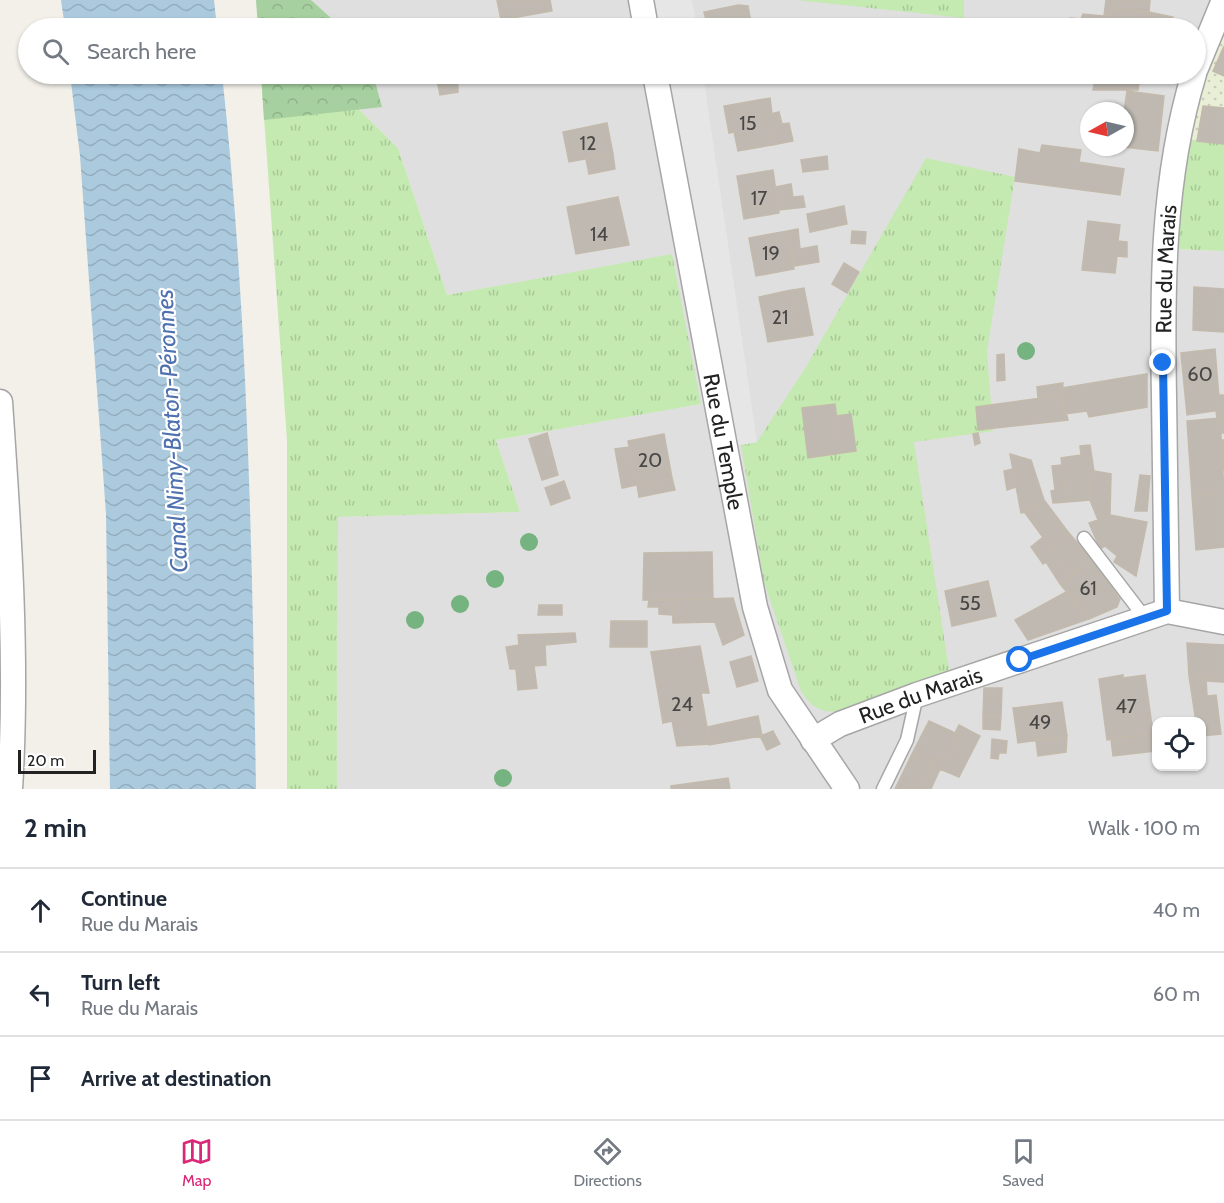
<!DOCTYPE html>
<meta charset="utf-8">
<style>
:root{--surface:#fff;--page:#f2f2f3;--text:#1f2937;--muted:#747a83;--line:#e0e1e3;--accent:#db2777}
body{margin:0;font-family:Cabin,sans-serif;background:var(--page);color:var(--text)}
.controls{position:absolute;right:18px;bottom:18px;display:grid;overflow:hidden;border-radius:12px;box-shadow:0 2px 4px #0004}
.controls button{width:54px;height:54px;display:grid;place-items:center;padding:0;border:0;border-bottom:2px solid var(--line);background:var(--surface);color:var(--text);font:30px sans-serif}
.compass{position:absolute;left:1080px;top:102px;width:54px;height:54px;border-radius:50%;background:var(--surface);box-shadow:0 2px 4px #0004;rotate:262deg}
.scale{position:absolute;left:18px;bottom:15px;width:78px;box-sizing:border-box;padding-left:6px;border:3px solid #222;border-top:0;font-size:16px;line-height:21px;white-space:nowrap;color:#222;-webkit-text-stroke:4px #fff;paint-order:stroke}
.stop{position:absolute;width:18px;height:18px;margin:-14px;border:4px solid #1a73e8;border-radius:50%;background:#fff}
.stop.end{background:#1a73e8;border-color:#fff;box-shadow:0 2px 6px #0008}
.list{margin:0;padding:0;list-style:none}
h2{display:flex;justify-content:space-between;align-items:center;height:78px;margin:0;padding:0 24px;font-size:26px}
h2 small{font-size:20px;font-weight:400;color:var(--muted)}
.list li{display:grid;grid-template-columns:39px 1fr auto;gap:18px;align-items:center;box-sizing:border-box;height:84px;padding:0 24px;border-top:2px solid var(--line)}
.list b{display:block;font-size:22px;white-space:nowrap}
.list p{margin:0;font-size:20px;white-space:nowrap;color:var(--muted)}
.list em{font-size:20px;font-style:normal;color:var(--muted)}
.icon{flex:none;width:33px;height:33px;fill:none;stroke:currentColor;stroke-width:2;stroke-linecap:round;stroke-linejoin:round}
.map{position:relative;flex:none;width:1224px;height:789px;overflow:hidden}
.search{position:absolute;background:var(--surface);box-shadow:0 2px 4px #0004;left:18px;right:18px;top:18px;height:66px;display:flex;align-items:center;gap:15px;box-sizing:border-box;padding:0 21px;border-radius:33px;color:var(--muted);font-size:22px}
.sheet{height:330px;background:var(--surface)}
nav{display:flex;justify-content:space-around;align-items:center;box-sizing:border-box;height:84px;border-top:2px solid var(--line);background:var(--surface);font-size:16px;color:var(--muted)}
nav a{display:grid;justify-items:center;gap:3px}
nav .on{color:var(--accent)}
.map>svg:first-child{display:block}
.residential{fill:#e0dfdf;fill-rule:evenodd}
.farmland{fill:url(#farmland-dots)}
.grass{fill:url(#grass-tufts)}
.forest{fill:url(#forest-crowns)}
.parking{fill:#e6e6e6}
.water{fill:url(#water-waves)}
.building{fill:#bfb9b2;stroke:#c3baac;stroke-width:1.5}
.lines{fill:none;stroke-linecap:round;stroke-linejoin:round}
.lane-casing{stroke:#a6a6a6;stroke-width:15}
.street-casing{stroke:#a6a6a6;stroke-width:27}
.lane{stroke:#fff;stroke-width:12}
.street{stroke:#fff;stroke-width:24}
.tree{fill:#75b380}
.route{stroke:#1a73e8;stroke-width:8}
.labels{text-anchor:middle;stroke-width:4.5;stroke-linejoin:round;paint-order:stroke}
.number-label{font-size:20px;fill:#494846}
.street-label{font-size:22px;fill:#222;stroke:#fff}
.water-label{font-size:24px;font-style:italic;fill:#4f71b0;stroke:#fff}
</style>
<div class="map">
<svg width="1224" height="789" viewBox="0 0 1224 789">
<defs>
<pattern id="farmland-dots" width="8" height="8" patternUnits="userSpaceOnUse" patternTransform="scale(1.5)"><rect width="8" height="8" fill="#e9efd6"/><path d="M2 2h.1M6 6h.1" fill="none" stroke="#c8cdb7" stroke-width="1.8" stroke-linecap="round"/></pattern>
<pattern id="grass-tufts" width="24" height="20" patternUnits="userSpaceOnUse" patternTransform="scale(1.5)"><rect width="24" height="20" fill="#c4e9b1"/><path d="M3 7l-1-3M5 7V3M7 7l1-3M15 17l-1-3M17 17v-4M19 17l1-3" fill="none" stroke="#a8c898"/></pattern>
<pattern id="forest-crowns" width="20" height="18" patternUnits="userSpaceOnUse" patternTransform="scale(1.5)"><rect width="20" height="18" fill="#a6d09f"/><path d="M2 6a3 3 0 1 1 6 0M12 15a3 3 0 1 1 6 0" fill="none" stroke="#8fb289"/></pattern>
<pattern id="water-waves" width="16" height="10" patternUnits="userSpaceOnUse" patternTransform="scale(1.5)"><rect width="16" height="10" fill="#abcade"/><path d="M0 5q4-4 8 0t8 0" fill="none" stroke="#93adbe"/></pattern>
</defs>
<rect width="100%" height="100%" fill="#f2f0e9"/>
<!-- residential -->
<path class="residential" d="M256,0h968l-50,249 50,2v538h-887l1,-272 182,-5 -24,-72 204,-36 -28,-149 -225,40 -49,-147 -75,-74h873v-46h-918l-21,-21zM1089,111h36v36h-36zM1156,722h46v44h-46z"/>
<!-- farmland -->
<path class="farmland" d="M1224,15v128l-38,-4 8,-40z"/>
<!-- grass -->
<path class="grass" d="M796,0h168v18z
M261,74h62l75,74 49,147 225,-41 29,150 -205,36 24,72 -182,5 -1,272h-50v-349z
M1186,139l38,4v108l-50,-2z
M926,158l89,19 -28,174 6,80 -79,11 35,228 -109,41c-20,3 -29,-5 -39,-20l-37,-109 -23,-137 16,-3 49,-75z"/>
<!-- forest -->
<path class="forest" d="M256,0h55l31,28h-84z
M261,74h112l9,33 -118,13z"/>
<!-- parking -->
<path class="parking" d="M641,0h51l5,28h-51z
M655,74h48l54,368 -33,6z"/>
<!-- water -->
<path class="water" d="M61,0h153l3,28h-152z
M70,74h152c26,237 30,476 34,715h-146l-4,-275 -26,-358z"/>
<!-- building -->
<path class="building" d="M497,0h53l2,11 -51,9z
M1106,0h7l-4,28h-39v-10l11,1 2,-5 21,2z
M1113,0h37l-1,12 -37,-3z
M739,5l9,1 4,22h-8z
M739,5l5,23h-36l-4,-16z
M1112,9l37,3 -3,16h-37z
M1149,12l24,5 -3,11h-24z
M1224,46v30l-11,-5z
M536,74h19v2l-18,4z
M763,74h17l1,9h-18z
M940,74h12l-1,5 -12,-2z
M1096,74h44l-2,16h-45z
M458,79v13l-18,3 -3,-15z
M1127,91l37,5 -6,55 -34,-4v-36z
M770,98l2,16 -6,1 6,30 -34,6 -4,-19 -5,1 -5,-27z
M1203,106l21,2v36l-27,-3z
M779,112l3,12 7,-1 4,18 -21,4 -6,-30z
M607,123l6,31 -44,8 -6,-30z
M1042,145l39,5 -2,12 45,7 -4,26 -105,-14 4,-32 21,4z
M613,154l2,15 -26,5 -3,-15z
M827,156l1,13 -25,3 -2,-12z
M773,170l6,43 -35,6 -7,-43z
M791,184l2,13 10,-1 2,11 -26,3 -4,-23z
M618,197l11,48 -53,9 -9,-47z
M844,206l3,18 -37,8 -3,-18z
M1088,221l32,4 -2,16 9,1v15l-10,-1 -2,17 -33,-3z
M798,229l2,20 17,-3 2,16 -24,4 -8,-35z
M787,231l7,38 -38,7 -7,-38z
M852,231l14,1 -1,12 -14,-1z
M844,263l15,9 -12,21 -15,-9z
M1194,287l30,2v43l-31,-2z
M804,288l9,47 -12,2 -9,-47z
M792,290l9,47 -33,5 -9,-45z
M1215,349l5,61 -33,5 -6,-62z
M1004,354l1,26 -8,1v-26z
M1147,374v33l-58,10 -2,-6 -22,3 -4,-26z
M1063,383l-1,12 -24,3 -1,-11z
M1062,395l6,25 -90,10 -2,-23z
M1219,395h5v38h-3l-1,-15h-3l-1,-7 4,-1z
M835,404l6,49 -33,5 -6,-50z
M851,414l5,37 -15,2 -5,-37z
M1220,418l4,74 -32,3 -5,-74z
M547,433l11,42 -16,5 -13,-41z
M978,433l2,10 -5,2 -2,-11z
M664,434l8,44 -35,7 -9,-44z
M1222,440h2v31z
M1090,445l4,26 -4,4v25l-23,2 -6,-44 20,-3 -1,-9z
M629,447l8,38 -15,3 -7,-39z
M1010,454l21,6 13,40 -17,12 -6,1z
M1062,465l5,37 -14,1 -2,-12 4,-1 -3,-24z
M1013,469l3,18 -9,3 -3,-19z
M1094,471l17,3 -1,41 37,7 -11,54 -22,-14 3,-6 -12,-10 -5,3 -11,-26 9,-3 -8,-20v-25z
M1140,475l10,1 -3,35h-12z
M672,478l3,12 -36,7 -2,-12z
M564,481l6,17 -19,7 -6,-17z
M1224,492v55l-28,3 -4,-55z
M1044,500l25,33 -19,14 -25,-34z
M1069,533l24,28 -23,15 -20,-29z
M1043,537l27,39 -10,8 -14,-22 -3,2 -12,-17z
M712,552l1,47 -70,1 1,-47z
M1093,561l27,38 -3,8 -28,12 -29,-35z
M988,581l8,35 -44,10 -7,-35z
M1068,591l21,28 -61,21 -13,-20z
M733,598l11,37 -21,10 -8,-23 -42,1 -1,-23z
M649,600h23v15l-13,-1v-7h-11z
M539,605h23v10h-24z
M611,621h36v26h-37z
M575,633l1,9 -31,3 1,20 -12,1 3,22 -19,2 -2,-21h-6l-4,-22 13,-2 -1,-10z
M1187,643l37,2v33l-35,-2z
M700,646l9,47h-8l9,51 -33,2 -5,-25 -9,2 -12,-71z
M751,656l7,25 -21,6 -7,-25z
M1123,675v3l22,-3 8,58 -46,7 -8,-61z
M1189,676l17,1 1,19 9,-1 5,39 -19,2v-14h-6z
M1206,677l18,1v4l-18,-1z
M984,688h18l-1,28h-18z
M1062,702l5,34 -49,7 -5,-35z
M758,716l4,20 -53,9 -2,-18z
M983,716h18l-1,14 -17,-1z
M929,721l31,14 -13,27 -10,-4 -4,7 -21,-11z
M959,725l21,11 -21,41 -19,-8 -9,20h-9l15,-31 10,4 13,-27 -5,-2z
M773,731l7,13 -13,6 -7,-14z
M1153,733l2,18 -42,5 -2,-17z
M1067,736l-1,16 -28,4 -2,-15z
M992,739l15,2 -1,12h-7l-1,6 -7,-1z
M912,754l21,11 -11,24h-27z
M728,778l2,11h-59v-3z"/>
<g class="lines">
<defs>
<path id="lane" d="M1084,538l61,80
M883,789l24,-49 10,-45"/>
<g id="street">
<path d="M641,0l5,28"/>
<path d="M1196,68l28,-68"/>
<path id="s1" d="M655,74l100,533 25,83 67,99"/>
<path d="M0,402c9,129 18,258 10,387"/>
<path id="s2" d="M1167,611c-1,-71 -2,-142 -3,-214 -2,-109 -2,-218 30,-323"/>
<path id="s3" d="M813,740l27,-16 77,-29 250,-84 57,11"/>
</g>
</defs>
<!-- lane casing -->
<use href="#lane" class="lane-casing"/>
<!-- street casing -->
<use href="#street" class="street-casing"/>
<!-- lane -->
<use href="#lane" class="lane"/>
<!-- street -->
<use href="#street" class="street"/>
</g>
<!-- trees -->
<g class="tree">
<circle cx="1026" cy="351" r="9"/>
<circle cx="529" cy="542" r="9"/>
<circle cx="495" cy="579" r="9"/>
<circle cx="460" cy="604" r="9"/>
<circle cx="415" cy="620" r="9"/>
<circle cx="503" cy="778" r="9"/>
</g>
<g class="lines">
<!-- route -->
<path class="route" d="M1020,660l147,-49 -4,-248"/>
</g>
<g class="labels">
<!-- number labels -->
<g class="number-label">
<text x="748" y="130">15</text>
<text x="588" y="150">12</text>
<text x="759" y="205">17</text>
<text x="599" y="241">14</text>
<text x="771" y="260">19</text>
<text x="780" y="324">21</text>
<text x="1200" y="381">60</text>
<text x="650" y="467">20</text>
<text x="1088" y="595">61</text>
<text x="970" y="610">55</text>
<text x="682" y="711">24</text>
<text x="1126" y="713">47</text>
<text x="1040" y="729">49</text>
</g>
<!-- street labels -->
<g class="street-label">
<text dy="8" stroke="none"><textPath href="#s2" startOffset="342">Rue du Marais</textPath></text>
<text dy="8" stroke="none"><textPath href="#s1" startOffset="374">Rue du Temple</textPath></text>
<text dy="8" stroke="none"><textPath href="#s3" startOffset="117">Rue du Marais</textPath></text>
</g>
<!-- water labels -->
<g class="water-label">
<text transform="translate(172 431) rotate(-93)" y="8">Canal Nimy-Blaton-Péronnes</text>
</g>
</g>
</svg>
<div class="controls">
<button><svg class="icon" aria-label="locate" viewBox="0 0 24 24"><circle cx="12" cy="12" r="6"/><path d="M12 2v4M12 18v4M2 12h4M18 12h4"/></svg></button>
</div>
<svg class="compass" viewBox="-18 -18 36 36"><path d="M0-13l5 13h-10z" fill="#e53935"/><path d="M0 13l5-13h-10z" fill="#747a83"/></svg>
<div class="scale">20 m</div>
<div class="stop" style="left:1020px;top:660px"></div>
<div class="stop end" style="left:1163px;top:363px"></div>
<div class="search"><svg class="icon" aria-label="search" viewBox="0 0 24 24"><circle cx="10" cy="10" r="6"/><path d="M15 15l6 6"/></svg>Search here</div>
</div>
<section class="sheet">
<h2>2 min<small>Walk · 100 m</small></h2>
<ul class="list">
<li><svg class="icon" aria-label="ahead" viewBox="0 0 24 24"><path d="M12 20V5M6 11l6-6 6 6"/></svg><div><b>Continue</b><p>Rue du Marais</p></div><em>40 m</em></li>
<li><svg class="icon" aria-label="left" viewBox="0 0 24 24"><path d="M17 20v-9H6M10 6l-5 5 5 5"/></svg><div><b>Turn left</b><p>Rue du Marais</p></div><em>60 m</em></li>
<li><svg class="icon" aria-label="arrive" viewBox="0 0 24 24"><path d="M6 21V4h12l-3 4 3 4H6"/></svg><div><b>Arrive at destination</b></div></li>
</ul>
</section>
<nav>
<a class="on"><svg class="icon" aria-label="map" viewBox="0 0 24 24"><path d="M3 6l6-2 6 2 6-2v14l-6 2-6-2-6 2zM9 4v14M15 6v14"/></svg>Map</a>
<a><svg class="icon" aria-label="directions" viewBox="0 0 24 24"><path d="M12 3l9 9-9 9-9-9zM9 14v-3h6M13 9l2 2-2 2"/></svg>Directions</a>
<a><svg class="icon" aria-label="saved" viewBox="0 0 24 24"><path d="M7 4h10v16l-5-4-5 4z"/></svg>Saved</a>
</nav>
